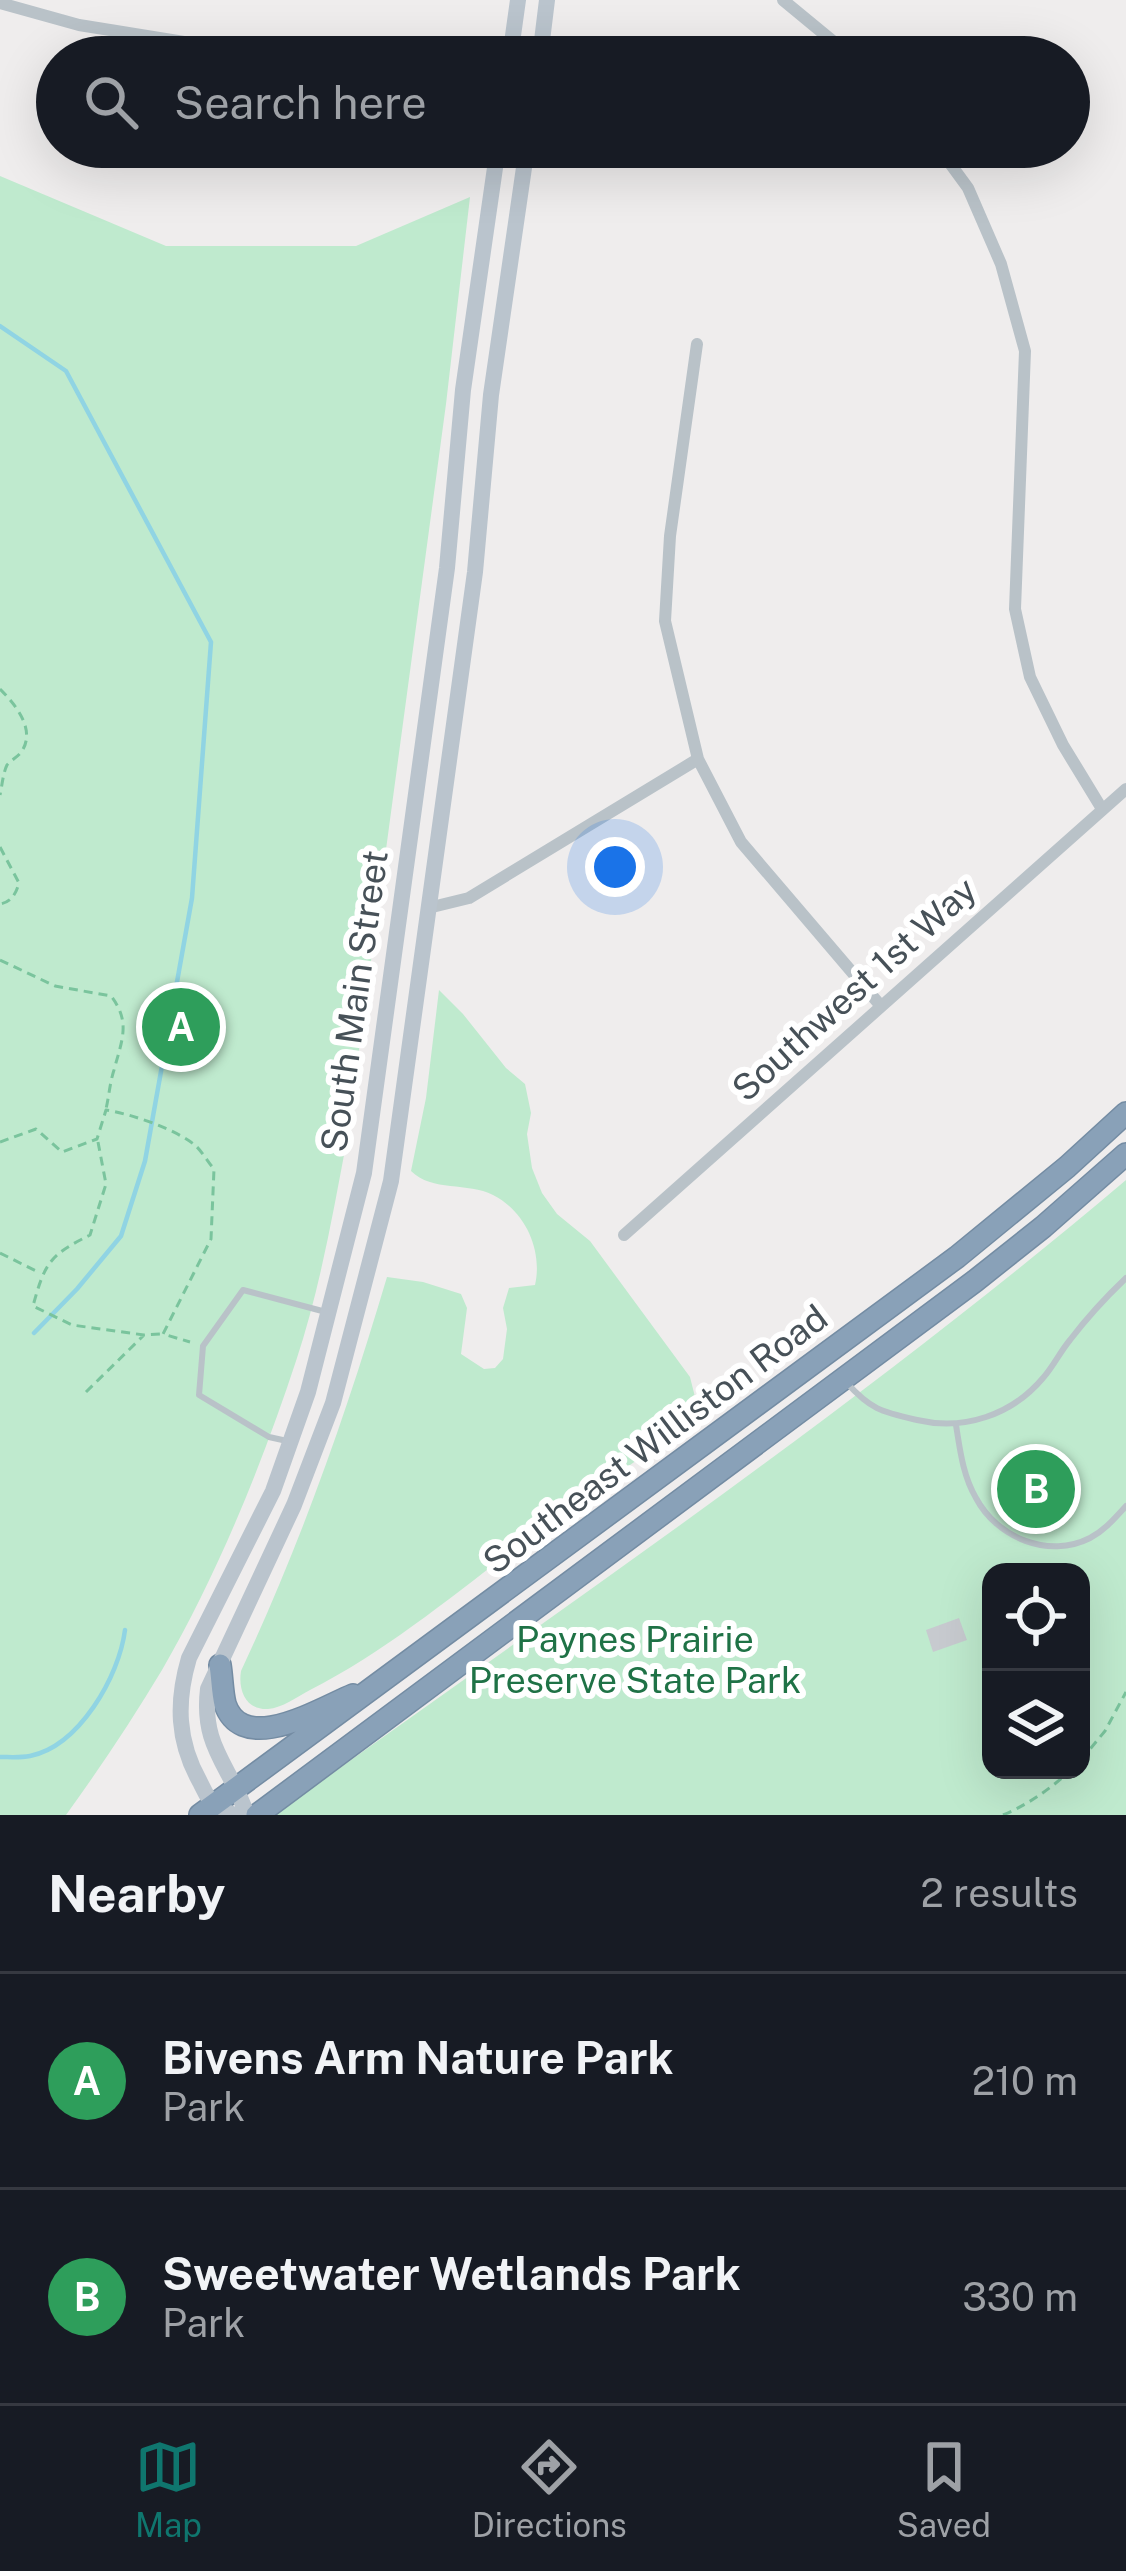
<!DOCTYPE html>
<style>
:root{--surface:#171b24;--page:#20242c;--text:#f1f3f6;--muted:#9ea1a6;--line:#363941;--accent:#0f766e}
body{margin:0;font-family:"Public Sans",sans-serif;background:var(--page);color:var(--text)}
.controls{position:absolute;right:36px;bottom:36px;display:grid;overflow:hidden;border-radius:24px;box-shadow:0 12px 48px #0002}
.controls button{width:108px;height:108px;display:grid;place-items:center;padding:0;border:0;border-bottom:3px solid var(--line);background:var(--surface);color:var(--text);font:60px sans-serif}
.you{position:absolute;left:615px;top:867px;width:42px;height:42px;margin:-30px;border:9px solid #fff;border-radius:50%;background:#1a73e8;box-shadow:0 0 0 18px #1a73e833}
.badge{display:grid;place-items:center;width:78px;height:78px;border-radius:50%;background:var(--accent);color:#fff;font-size:39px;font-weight:700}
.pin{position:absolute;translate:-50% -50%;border:6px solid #fff;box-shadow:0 3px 12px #0006}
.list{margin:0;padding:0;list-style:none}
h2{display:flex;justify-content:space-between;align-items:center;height:156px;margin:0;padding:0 48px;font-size:51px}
h2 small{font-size:39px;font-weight:400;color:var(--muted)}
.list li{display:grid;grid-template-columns:78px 1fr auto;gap:36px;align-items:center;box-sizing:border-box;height:216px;padding:0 48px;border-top:3px solid var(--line)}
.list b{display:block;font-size:45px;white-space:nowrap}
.list p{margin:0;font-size:39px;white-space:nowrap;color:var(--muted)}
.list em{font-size:39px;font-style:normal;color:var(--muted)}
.icon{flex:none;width:66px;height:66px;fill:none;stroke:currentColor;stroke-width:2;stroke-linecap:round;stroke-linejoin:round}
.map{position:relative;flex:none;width:1126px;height:1815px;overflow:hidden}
.search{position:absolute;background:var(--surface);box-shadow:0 12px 48px #0002;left:36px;right:36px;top:36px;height:132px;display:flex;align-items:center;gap:30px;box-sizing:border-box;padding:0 42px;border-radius:66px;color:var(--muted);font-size:45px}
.sheet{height:588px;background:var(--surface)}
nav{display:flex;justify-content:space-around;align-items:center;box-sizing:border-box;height:168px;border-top:3px solid var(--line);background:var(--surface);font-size:33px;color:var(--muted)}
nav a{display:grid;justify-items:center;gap:6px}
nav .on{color:var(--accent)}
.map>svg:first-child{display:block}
.green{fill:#bfeace;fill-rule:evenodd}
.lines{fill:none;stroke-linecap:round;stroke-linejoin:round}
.stream{stroke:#90d4e3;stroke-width:4.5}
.building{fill:#c7cacf}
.highway-casing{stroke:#748ca3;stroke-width:24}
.path{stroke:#7ac49d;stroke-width:3;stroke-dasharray:9 6;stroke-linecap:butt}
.lane{stroke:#b9c2c8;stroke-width:6}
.street{stroke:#b9c2c8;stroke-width:12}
.secondary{stroke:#bac4cd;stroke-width:16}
.highway{stroke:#89a1b8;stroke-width:21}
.labels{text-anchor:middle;stroke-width:12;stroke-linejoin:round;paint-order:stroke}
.street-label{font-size:36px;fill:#475158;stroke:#fff}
.park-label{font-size:36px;fill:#1f7246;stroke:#fff}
</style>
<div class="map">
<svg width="1126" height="1815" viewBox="0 0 1126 1815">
<rect width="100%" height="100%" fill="#efeded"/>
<!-- green -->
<path class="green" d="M0,176l166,70h190l114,-49 -24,207 -99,735c-14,74 -27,150 -51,222 -35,106 -78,212 -134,309 -30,50 -62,98 -96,145h-66z
M439,990l24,24 43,54 19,16 6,29 -4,21 5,34 10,25 15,21 33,27 100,136 6,24 -1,15c-45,37 -95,69 -142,104 -80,58 -155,125 -243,170 -13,7 -28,18 -42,19 -23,1 -30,-20 -27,-38 60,-128 106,-259 146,-394l36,5 38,12 6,14 -6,46 23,15 11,-1 8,-9 4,-30 -4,-21 6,-20 26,-3c8,-35 -10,-74 -42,-90 -25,-13 -61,-3 -82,-24l15,-73z
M1126,1180v635h-852c288,-207 582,-406 852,-635zM991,1572h90v198h-90z"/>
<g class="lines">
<!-- stream -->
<path class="stream" d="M0,326l66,45 145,271 -19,256 -47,263 -24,75 -44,53 -43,44
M0,1757c9,0 20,1 30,-1 49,-10 89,-79 95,-126"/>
</g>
<!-- building -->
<path class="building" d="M959,1618l8,22 -34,12 -7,-22z"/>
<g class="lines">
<defs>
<path id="highway" d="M220,1665c2,12 2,27 5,39 18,53 96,4 128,-9
M200,1815l757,-558 110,-90 59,-54
M257,1815l718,-534 68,-54 83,-73"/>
</defs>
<!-- highway casing -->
<use href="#highway" class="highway-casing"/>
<!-- path -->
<path class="path" d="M0,689c15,15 36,40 22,62 -4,6 -11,9 -15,14 -4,8 -5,21 -7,30
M0,847l19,36c-3,10 -7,19 -19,21
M0,960l55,26 56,10c20,26 11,44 3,74 -4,12 -5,26 -8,39
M0,1142l36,-13 26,23 35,-13 9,-29c25,4 70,19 90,36 7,7 12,16 18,23l-3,70 -48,95 27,8
M98,1142l8,42 -16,51c-40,20 -45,27 -57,71l39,19 72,10 17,-1
M0,1253l40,20
M86,1392l57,-56
M1081,1760l24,-29 21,-39
M1003,1815c26,-11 47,-26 68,-45"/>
<!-- lane -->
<path class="lane" d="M846,1382c25,28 36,30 71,38 47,11 95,-5 126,-42 10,-11 17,-26 27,-38 16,-21 36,-43 56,-62
M956,1425c4,25 7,51 20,73 21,40 73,61 114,40 15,-8 25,-20 36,-32
M287,1441l-18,-4 -70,-42 4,-49 40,-56 83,22"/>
<!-- street -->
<path class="street" d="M783,0l69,57
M0,3l79,22 199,32
M938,147l30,41 33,76 24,87 -10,258 15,68 33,68 39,64
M697,344l-27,192 -5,85 33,138 43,83 139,163
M428,908l41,-10 229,-139
M624,1235l502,-446"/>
<!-- secondary -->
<path class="secondary" d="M510,57l8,-57
M540,57l7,-57
M234,1815c-6,-3 -13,-4 -18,-8 -7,-5 -12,-17 -16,-25 -23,-41 -24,-80 -11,-124l84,-167 35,-99 56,-219 83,-605 16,-178 35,-243
M247,1815c-17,-50 -46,-68 -39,-126l86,-184 39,-102 58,-222 84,-609 16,-177 36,-248"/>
<!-- highway -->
<use href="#highway" class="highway"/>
</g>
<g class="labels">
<!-- street labels -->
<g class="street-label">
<text transform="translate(854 989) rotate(-42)" y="13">Southwest 1st Way</text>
<text transform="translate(354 1001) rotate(-82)" y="13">South Main Street</text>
<text transform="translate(655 1439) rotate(-37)" y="13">Southeast Williston Road</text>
</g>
<!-- park labels -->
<g class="park-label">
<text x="635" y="1652">Paynes Prairie<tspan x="635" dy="41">Preserve State Park</tspan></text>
</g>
</g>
</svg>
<div class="controls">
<button><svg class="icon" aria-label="locate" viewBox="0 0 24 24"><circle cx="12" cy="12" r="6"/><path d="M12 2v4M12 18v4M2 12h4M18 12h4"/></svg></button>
<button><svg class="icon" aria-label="layers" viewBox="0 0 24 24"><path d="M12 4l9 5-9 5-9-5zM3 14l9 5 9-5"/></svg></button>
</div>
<div class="you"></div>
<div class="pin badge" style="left:181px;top:1027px;background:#2e9e5b">A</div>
<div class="pin badge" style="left:1036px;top:1489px;background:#2e9e5b">B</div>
<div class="search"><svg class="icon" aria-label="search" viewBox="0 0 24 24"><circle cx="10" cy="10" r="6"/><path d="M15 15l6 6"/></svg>Search here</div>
</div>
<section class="sheet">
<h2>Nearby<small>2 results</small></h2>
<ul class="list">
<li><span class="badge" style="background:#2e9e5b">A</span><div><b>Bivens Arm Nature Park</b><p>Park</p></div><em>210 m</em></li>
<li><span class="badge" style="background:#2e9e5b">B</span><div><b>Sweetwater Wetlands Park</b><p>Park</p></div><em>330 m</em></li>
</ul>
</section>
<nav>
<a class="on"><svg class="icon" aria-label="map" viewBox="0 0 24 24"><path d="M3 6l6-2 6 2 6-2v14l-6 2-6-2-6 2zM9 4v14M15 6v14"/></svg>Map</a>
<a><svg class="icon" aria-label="directions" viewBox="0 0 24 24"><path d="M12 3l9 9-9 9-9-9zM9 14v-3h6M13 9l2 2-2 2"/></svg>Directions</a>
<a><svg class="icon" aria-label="saved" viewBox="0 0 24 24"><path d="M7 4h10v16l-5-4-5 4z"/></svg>Saved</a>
</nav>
